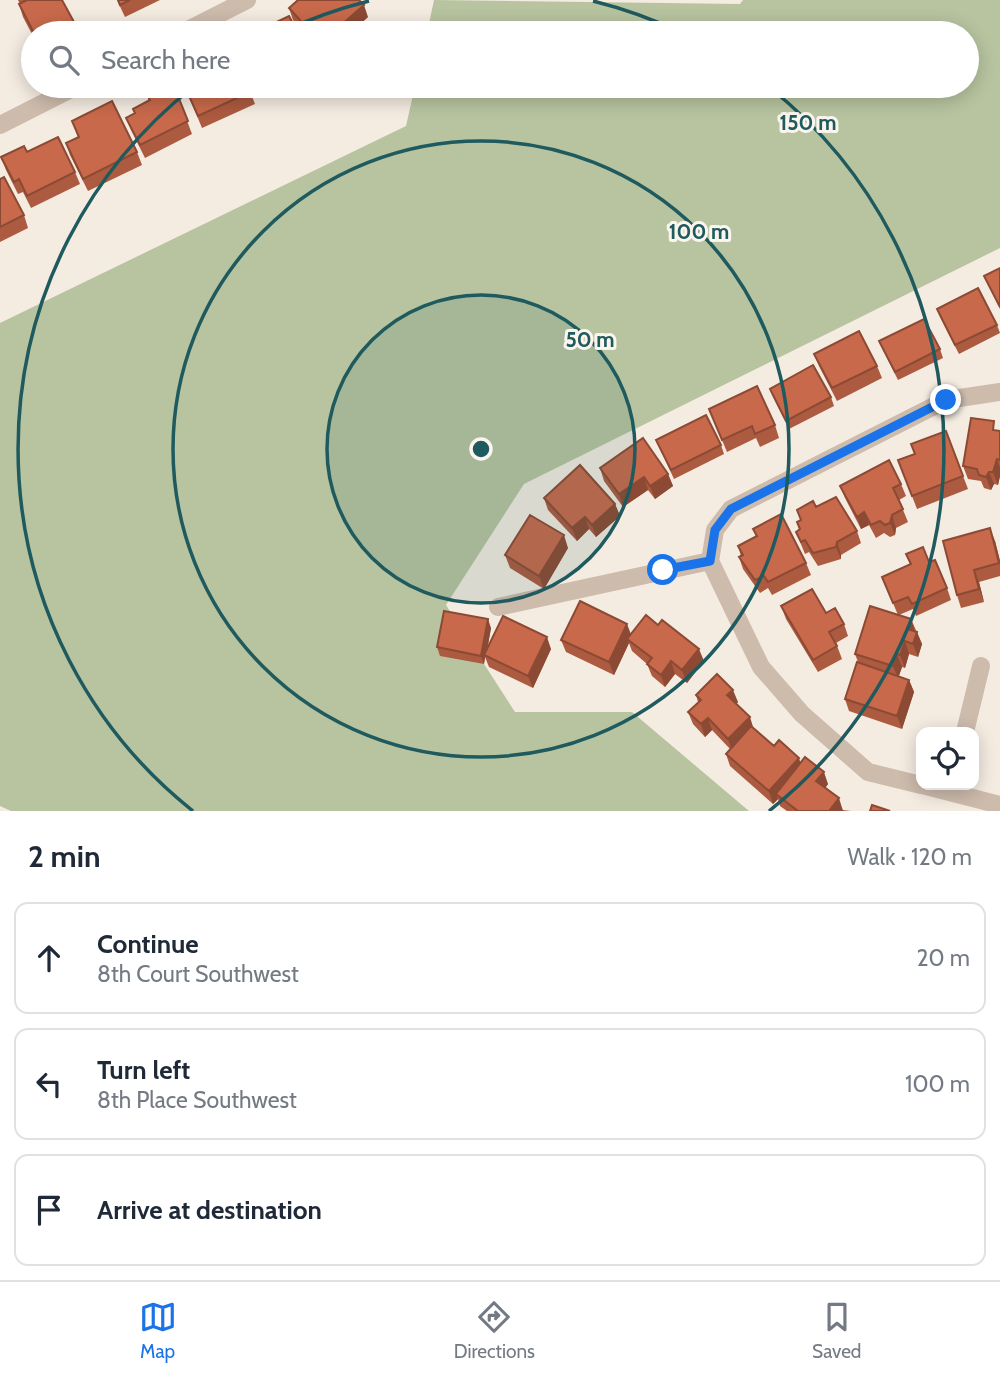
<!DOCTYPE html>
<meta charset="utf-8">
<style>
:root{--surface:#fff;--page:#f6f6f7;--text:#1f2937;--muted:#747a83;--line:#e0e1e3;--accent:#1a73e8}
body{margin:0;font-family:Cabin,sans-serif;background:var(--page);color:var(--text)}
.controls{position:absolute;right:21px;bottom:21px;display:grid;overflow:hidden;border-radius:14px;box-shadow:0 4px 18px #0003}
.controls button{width:63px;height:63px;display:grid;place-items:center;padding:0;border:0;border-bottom:2px solid var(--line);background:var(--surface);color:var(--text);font:35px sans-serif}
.stop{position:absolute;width:21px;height:21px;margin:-16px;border:5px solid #1a73e8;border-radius:50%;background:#fff}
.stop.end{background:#1a73e8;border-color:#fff;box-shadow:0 2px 7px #0008}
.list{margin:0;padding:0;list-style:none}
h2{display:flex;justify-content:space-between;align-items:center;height:91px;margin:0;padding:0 28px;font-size:30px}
h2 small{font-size:23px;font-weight:400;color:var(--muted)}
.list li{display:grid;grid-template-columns:46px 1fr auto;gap:21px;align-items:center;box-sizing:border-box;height:112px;margin:0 14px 14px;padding:0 14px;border:2px solid var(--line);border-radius:14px}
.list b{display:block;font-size:26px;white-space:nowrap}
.list p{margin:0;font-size:23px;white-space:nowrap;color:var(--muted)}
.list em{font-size:23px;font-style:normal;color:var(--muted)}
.icon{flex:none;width:38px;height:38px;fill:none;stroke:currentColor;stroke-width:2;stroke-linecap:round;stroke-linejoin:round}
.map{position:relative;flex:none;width:1000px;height:811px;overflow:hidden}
.search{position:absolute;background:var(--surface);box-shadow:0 4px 18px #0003;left:21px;right:21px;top:21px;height:77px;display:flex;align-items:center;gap:18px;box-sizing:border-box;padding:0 24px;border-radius:38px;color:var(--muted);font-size:26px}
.sheet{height:469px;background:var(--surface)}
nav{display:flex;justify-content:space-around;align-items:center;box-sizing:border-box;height:98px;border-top:2px solid var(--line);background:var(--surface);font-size:19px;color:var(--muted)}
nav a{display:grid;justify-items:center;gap:4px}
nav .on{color:var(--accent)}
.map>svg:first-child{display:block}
.green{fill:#b8c4a0}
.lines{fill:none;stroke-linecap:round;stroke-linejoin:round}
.minor{stroke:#cdbbac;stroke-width:18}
.wall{fill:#ac5a40}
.shaded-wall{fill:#8c4a34}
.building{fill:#c8694b;stroke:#8c4a34;stroke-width:2}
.route{stroke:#1a73e8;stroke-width:9}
.ring{fill:none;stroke:#1f5a5e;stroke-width:3.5}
.centre{fill:#1f5a5e;stroke:#fbf5ee;stroke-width:3.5}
.ring-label{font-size:21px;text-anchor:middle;font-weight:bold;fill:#1f5a5e;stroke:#fbf5ee;stroke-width:6;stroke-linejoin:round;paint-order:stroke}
</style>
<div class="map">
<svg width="1000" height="811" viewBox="0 0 1000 811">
<rect width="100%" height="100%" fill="#f4ebe1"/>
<!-- green -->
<path class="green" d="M434,0l306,4 3,-4h257v248l-476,236 -78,121 69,107h117l117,99h-738l-11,-5v-483l406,-197 9,-40h552v-53h-540z"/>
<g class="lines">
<!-- minor -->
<path class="minor" d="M182,33l65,-33
M0,125l77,-39
M710,561l5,-31 16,-21 215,-109 54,-8
M710,561l51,106 41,47 66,58 53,13
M498,607l212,-46
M965,732l16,-66
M922,785l78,20"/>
</g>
<!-- wall -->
<path class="wall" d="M18,0h44l18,33h-47v3l-10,-19 -4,-13h1z
M117,0h43l-35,17z
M289,8l79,9 -18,16h-45l-12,-13z
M143,86h31l18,48 -47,24 -14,-28 -5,-12 9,-5 -2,-4 16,-8z
M248,86l7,18 -53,24 -17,-41z
M255,86h14l-11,5z
M72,121l65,31 5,13 -54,26 -18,-36 -4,-12 12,-6z
M27,152l48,20 5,12 -49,24 -8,-16 -5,2 -12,-24 -5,-13z
M0,179l24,36 4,13 -28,14z
M1000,268v41l-16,-33z
M937,309l60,16 3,8 -41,21 -19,-37z
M879,341l61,8 3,9 -45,22 -15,-30z
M814,354l63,12 5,12 -45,23 -18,-35z
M770,389l61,8 3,9 -45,23 -16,-32z
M709,409l66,16 4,13 -19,9 -4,-9 -29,14z
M998,430l2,1v45l-2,9 -4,-1 -3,6 -7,-2 -3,-7 -13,-2 -5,-13z
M946,431l22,58 -51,20 -19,-49 17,-6z
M656,440l65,5 3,9 -50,25z
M600,468l68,6 5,12 -18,13 -7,-9 -25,17 -19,-26z
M901,484l5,12 -7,4 9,22 -12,6 -1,7 -5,2 -6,-4 -8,5 -7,-13 -8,4 -16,-31 -5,-12z
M544,498l71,6 5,12 -24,21 -7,-8 -12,12 -29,-31z
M816,507l41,24 4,12 -20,12v4l-23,7 -9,-14 -4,2 -9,-22 3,-3 -2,-7 4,-2 -4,-10z
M753,529l53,34 5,12 -39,20 -4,-7 -8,5 -17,-24 -4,-12 2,-1 -3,-10 18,-9z
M995,541l5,20v15l-21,6 5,20 -23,6 -4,-13z
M568,548l-24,41 -34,-21 -5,-13z
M906,554l23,8 18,26 4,12 -35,16 -3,-7 -14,6 12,4 11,25 -4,13 -9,-3 -4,14 -3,-1 -3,9 10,4 5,12 -12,37 -53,-18 -4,-12 13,-37 -3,-8 43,-39 -16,-38 28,-13z
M781,606l45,7 18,11 4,12 -12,7 6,16 -24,13 -32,-53z
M491,628l-4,22 64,-1 -18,39 -44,-21 -4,-10 -1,7 -44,-8 -3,-9z
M631,634l73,27 -17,22 -12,-9 -10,13 -13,-11 -5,-12 -15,-13 -3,-8 -15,32 -48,-23 -5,-12z
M696,695l42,7 -2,2 17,24 21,18 26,17 28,21 -3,4 18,22 8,1h-64l-7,-5 -2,-7 -5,5 -43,-38 -4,-12 4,-5 -18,-19 -7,7 -12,-13 -5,-12 10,-10z"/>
<!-- shaded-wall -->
<path class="shaded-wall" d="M364,5l4,12 -18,16h-18z
M313,25l3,8h-7l-1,-4z
M997,459l3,9v8l-2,9 -5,-13z
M989,472l5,12 -3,6 -5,-13z
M668,474l5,12 -18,13 -5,-13z
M644,477l4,13 -25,17 -4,-13z
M615,504l5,12 -24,21 -4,-12z
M864,512l5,13 -8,4 -4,-12z
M892,515l4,13 -1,7 -5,-12z
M585,517l4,12 -12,12 -5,-13z
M990,528l5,13 5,20v4z
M564,535l4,13 -24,41 -5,-13z
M837,542l4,13v4l-5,-12z
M974,570l5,12 5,20 -5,-13z
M488,619l3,9 -5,28 -2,-1 1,2 -1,7 -3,-8z
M911,619l4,12 -8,-2z
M627,624l5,13 -5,2 2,4 -15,32 -5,-13z
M917,632l5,12 -4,13 -5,-13z
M547,637l4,12 -18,39 -5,-12z
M905,641l4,13 -4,14 -5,-13z
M699,649l5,12 -17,22 -5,-13z
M897,654l5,13 -4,11 -5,-12z
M671,661l4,13 -10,13 -4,-12z
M909,680l5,12 -12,37 -5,-13z
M733,690l5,12 -6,6 -5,-13z
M750,717l4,13 -22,21 -4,-12z
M708,718l4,12 -7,7 -4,-13z
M799,758l4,13 -27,23 2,5 -5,5 -4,-13z
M824,772l4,12 -7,10 -5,-13z
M839,798l4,13h-14z"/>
<!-- building -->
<path class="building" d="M27,0h35l18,33h-46l-15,-29z
M118,0h12l-10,5z
M298,0h61l5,5 -32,28h-11l-8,-8 -5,4 -19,-21z
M289,16l9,17h-29l-3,-6z
M143,86h31l14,35 -48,24 -14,-27 9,-5 -2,-4 17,-9z
M187,86h61l2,6 -52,24 -13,-29z
M112,101l25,51 -54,27 -17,-36 13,-6 -7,-16z
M58,137l17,35 -48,24 -8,-17 -5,3 -13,-25 23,-11 3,6z
M4,177l20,38 -24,12v-48z
M1000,268v39l-16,-31z
M978,288l19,37 -42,20 -18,-36z
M924,319l16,30 -45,23 -16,-31z
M859,331l18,35 -45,22 -18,-34z
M813,365l18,32 -45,24 -16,-32z
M757,386l18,39 -20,9 -3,-8 -30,14 -13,-31z
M706,415l15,30 -50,25 -15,-30z
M971,418l23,3 -1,9 7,1v29l-3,-1 -4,13h-4l-3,5 -7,-2 -2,-6 -14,-3z
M946,431l17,45 -51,20 -14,-36 17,-6 -4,-10z
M643,438l25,36 -18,12 -6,-9 -25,17 -19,-26z
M889,460l12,24 -8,4 10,21 -11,6 -2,8 -5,2 -5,-4 -9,4 -7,-13 -7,5 -17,-31z
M580,465l35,39 -23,21 -7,-8 -13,11 -28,-30z
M836,497l21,34 -20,11 -1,5 -23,6 -8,-13 -4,2 -5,-10 4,-3 -3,-7 4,-2 -4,-10 16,-9 3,6z
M781,514l25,49 -38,19 -4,-6 -9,4 -16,-23 4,-2 -5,-9 19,-10 -4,-7z
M530,515l34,20 -25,41 -34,-21z
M990,528l9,35 -25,7 5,19 -22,6 -14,-54z
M923,547l6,15 6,-2 12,28 -35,16 -4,-7 -15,6 -11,-26 29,-13 -5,-10z
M812,589l14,24 9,-5 9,16 -15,8 8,14 -24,14 -32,-54z
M580,601l47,23 -18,38 -48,-22z
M870,606l41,13 -4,10 10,3 -4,12 -8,-3 -5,14 -3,-1 -4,12 -38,-12z
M444,611l44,8 -7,37 -44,-9z
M646,615l12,10 4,-5 37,29 -17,21 -11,-9 -10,14 -14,-11 5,-6 -25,-19z
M503,616l44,21 -19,39 -44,-21z
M857,662l52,18 -12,36 -52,-17z
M717,674l16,16 -6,5 23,22 -22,22 -20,-21 -7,6 -13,-12 13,-12 -5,-5z
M751,726l23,20 5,-6 20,18 -30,33 -43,-37z
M805,757l19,15 -8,9 23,17 -10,13h-31l-22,-17z
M872,805l18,6h-20z"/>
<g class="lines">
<!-- route -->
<path class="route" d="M663,570l47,-9 5,-31 16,-21 215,-109"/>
</g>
<!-- distance rings -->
<circle cx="481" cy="449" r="154" fill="#1f5a5e" fill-opacity=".12"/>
<g class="ring">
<circle cx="481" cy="449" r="154"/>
<circle cx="481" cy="449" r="308"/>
<path d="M193 811A462 462 0 0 1 193 87M282 32A462 462 0 0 1 369 1M593 1A462 462 0 0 1 680 32M769 87A462 462 0 0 1 769 811"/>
</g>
<circle cx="481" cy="449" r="10" class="centre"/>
<g class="ring-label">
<text x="808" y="130">150 m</text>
<text x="699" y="239">100 m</text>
<text x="590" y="347">50 m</text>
</g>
</svg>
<div class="controls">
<button><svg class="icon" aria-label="locate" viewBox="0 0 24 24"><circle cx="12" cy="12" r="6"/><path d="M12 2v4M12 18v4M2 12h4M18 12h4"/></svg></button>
</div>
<div class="stop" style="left:663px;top:570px"></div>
<div class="stop end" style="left:946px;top:400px"></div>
<div class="search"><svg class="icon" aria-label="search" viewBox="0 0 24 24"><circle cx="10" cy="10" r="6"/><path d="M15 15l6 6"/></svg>Search here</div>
</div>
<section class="sheet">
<h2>2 min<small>Walk · 120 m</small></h2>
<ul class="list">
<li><svg class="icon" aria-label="ahead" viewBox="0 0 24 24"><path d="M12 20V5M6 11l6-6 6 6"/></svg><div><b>Continue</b><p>8th Court Southwest</p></div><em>20 m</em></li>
<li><svg class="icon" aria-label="left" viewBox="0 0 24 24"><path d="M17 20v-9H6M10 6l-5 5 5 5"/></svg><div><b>Turn left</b><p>8th Place Southwest</p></div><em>100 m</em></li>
<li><svg class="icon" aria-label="arrive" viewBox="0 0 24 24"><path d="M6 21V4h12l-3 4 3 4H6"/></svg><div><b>Arrive at destination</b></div></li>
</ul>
</section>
<nav>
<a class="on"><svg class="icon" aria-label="map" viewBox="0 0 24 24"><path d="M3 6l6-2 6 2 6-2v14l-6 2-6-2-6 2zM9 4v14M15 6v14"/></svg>Map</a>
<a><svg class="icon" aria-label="directions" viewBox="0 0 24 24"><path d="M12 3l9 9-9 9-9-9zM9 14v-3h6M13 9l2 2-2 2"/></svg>Directions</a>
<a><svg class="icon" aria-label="saved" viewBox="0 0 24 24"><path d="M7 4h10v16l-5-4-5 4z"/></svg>Saved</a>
</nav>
